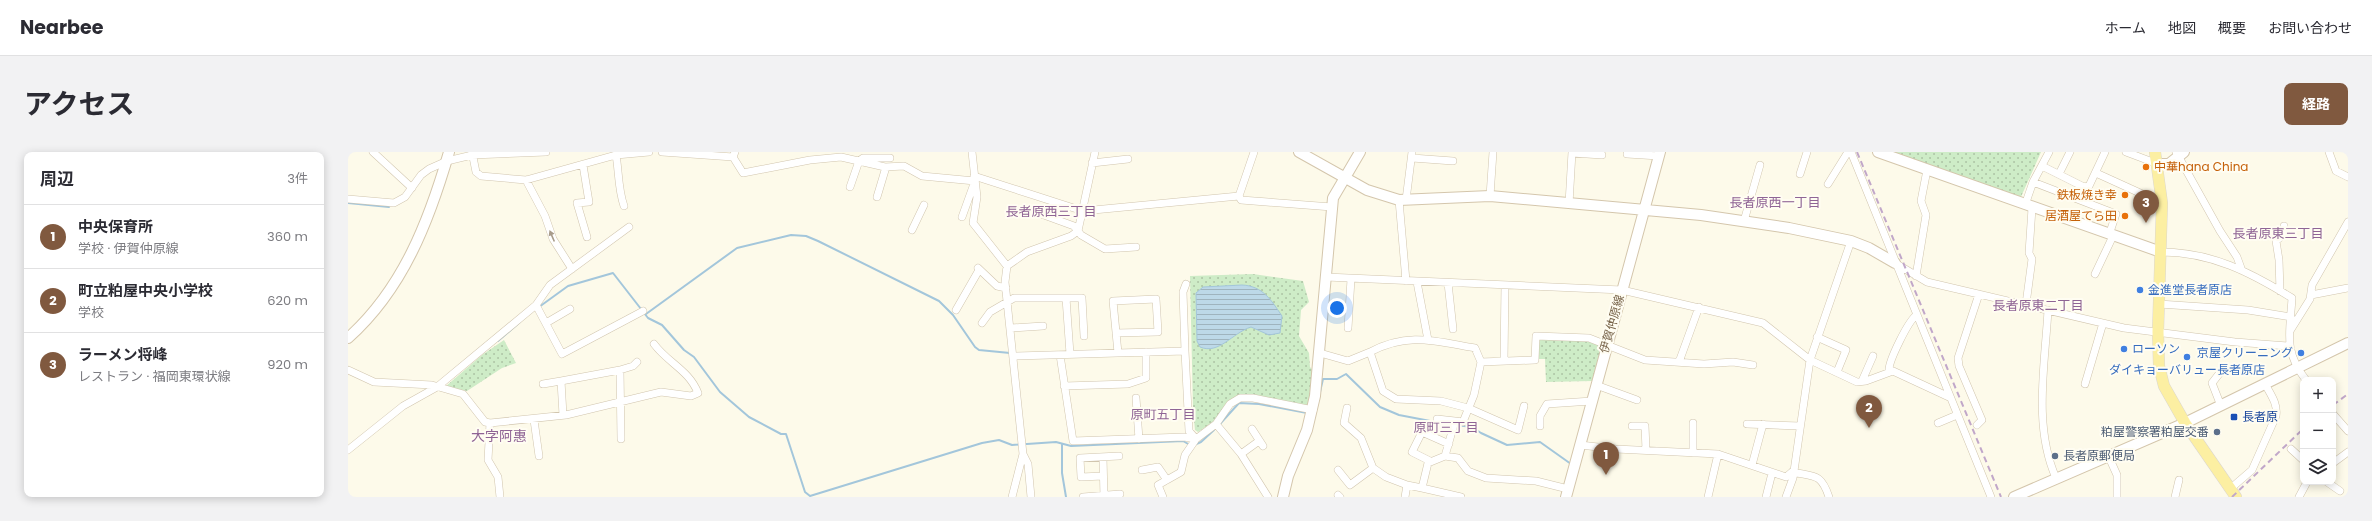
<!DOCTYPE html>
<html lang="ja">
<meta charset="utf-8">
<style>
:root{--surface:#fff;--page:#f2f2f3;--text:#2b2b33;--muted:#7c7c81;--line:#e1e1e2;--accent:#80593f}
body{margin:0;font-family:Poppins,"Noto Sans JP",sans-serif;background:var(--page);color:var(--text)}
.controls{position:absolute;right:12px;bottom:12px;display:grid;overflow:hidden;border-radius:8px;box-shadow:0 2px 10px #0003}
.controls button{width:36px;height:36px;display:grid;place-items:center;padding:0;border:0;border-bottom:1px solid var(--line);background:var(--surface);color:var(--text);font:20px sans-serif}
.you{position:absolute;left:989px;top:156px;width:14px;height:14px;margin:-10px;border:3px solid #fff;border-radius:50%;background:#1a73e8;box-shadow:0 0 0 6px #1a73e833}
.badge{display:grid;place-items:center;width:26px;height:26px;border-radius:50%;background:var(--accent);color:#fff;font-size:13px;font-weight:700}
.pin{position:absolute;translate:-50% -33px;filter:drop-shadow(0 1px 2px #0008)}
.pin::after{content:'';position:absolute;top:21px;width:14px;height:12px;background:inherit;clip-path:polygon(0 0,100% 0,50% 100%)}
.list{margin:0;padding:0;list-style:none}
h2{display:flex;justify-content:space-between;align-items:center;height:52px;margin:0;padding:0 16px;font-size:17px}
h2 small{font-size:13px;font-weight:400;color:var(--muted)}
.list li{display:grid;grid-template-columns:26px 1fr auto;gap:12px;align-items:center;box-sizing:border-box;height:64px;padding:0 16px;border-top:1px solid var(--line)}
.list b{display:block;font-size:15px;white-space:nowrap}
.list p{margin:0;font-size:13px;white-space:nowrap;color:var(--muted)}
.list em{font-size:13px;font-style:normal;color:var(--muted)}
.icon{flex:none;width:22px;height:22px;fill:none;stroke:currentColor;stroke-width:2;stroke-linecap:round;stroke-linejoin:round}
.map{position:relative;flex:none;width:2000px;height:345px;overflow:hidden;border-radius:8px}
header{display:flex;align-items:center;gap:24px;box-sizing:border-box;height:56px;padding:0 20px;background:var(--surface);border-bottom:1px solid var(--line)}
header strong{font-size:19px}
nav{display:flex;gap:22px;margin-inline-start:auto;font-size:14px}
.intro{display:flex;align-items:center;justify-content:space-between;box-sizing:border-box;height:96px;padding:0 24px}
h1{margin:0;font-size:28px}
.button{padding:10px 18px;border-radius:8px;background:var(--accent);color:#fff;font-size:14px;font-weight:700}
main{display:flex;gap:24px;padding:0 24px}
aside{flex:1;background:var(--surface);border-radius:8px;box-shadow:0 2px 10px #0003}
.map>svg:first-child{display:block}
.park{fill:url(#park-dots)}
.water{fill:url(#water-rules);stroke:#a3c6db}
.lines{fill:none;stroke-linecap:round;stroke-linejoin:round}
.stream{stroke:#a3c6db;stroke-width:2}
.street-casing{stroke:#d1c5ae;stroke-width:8}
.secondary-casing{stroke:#d4c6ac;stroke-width:12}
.primary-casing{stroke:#dcd7d0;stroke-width:12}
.street{stroke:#fff;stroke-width:7}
.secondary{stroke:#fff;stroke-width:10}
.primary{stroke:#fcefa2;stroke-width:11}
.rail{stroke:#c1a7c9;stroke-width:2;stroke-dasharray:6 4;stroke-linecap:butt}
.oneway{fill:#a99c8b}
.food-dot{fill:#e8710a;stroke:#fffdf2;stroke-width:1.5}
.shop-dot{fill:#3f7fe0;stroke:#fffdf2;stroke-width:1.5}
.transit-dot{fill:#1a4fb4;stroke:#fffdf2;stroke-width:1.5}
.service-dot{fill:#5c6f8a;stroke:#fffdf2;stroke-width:1.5}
.labels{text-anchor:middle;stroke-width:4;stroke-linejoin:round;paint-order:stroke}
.food-label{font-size:12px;fill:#c56008;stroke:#fffdf2;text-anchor:end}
.shop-label{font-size:12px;fill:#366cbe;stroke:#fffdf2;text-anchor:start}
.street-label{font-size:12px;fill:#7a664c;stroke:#fffdf2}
.transit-label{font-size:12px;fill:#164399;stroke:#fffdf2;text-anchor:start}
.service-label{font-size:12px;fill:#4e5e75;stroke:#fffdf2;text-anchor:end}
.neighbourhood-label{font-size:13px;fill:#8f6495;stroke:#fffdf2}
.quarter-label{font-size:14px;fill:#8f6495;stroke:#fffdf2}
</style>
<header>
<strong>Nearbee</strong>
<nav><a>ホーム</a><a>地図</a><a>概要</a><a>お問い合わせ</a></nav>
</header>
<div class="intro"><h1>アクセス</h1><a class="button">経路</a></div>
<main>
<aside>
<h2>周辺<small>3件</small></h2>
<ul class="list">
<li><span class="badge">1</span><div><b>中央保育所</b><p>学校 · 伊賀仲原線</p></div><em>360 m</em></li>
<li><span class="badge">2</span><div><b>町立粕屋中央小学校</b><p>学校</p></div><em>620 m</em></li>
<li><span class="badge">3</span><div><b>ラーメン将峰</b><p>レストラン · 福岡東環状線</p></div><em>920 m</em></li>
</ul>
</aside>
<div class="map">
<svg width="2000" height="345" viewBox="0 0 2000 345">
<defs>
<pattern id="park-dots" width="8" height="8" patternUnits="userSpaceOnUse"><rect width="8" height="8" fill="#ceecc7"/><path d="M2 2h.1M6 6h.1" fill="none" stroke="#acc3a4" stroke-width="1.8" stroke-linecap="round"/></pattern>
<pattern id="water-rules" width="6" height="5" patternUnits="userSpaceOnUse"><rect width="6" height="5" fill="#bdd9e8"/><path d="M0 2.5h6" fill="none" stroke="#9fb4be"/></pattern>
</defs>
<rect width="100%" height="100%" fill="#fdfaea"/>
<!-- park -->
<path class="park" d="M1545,0h148l-21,47z
M905,122l50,7 6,21 -8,8 -2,26 10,17 1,14 5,6 -5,34 -71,-12 -25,26 -16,11 -3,-2 -2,-21 -3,-133z
M1190,187l49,1 15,7 -10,34 -46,1 -1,-23h-8z
M156,188l12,23 -14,5 -35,23 -22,-4 37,-32z"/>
<!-- water -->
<path class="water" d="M894,133c21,1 29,15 40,31l-2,17 -11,2 -18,-8c-19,6 -32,28 -51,20l-3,-6 -1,-48 7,-6z"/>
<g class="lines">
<!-- stream -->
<path class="stream" d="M0,51l41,4
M191,155l29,-21 45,-13 35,45 14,7 22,25 10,7 26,35 29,25 32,17h5l19,58 5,4 172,-53 17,-3 13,5 44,-3 15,4 112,-5 7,4
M298,162l91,-66 54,-13 15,1 12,5 121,60 14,14 22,32 4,3 31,3
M150,189l22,-19
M972,240l3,-13h14l9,-5 34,33 19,8 52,10
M871,273l20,-22 20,1 48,9
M1108,273l16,2 9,6 26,12 33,-3 31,22
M714,293v28l4,24
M846,293l7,-3 13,-12"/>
<defs>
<path id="street" d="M25,0l39,36
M124,0l4,20 5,4 45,4 90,-25 33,-3
M314,0l71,5
M387,0l-2,5 10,16 67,-13 31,-3 44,10 19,-1 18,10 53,5
M624,0l5,45 -4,26 34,43 -2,16 18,172 -11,43
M1503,0l140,345
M1778,0l32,12
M1828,0l44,79 17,26 4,11
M1981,0l7,19 12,6
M1224,1l30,2
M1279,2l32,2
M268,3c3,17 2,34 8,51
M1064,6l41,3
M744,11l36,-4
M235,13l6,37 -12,1 10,34
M1694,14l42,21 5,-1 16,-34
M1748,21l66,30
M1452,22l7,-22
M1711,22l11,-22
M626,24l109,35 156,-15 2,4 91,7
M178,28l19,36 8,23 19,30
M1685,30l83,32 -7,21
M1480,32l20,-32
M502,35l9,-26 4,-3h27
M891,44l15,-44
M1142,44l3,-44
M529,45l9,-30
M0,47l46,4 11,-6 16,-22 8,-6 18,-8 25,-6 74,-3
M1051,48l7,81
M1058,48l6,-48
M1221,52l3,-52
M1677,53l8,-23 16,-30
M693,62l33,12 7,9 24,14 31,-2
M614,65l13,-36
M1396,69l16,-56
M564,78l12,-25
M1813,100c50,0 89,20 131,46 -2,34 -9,53 14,82
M1547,111l32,19 197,46 111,14 53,4
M659,114l20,-14 44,-16 7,-5 17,-79
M630,116l19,18 9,2
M1747,122l18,-38
M1568,124l10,-61 -5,-14 6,-31
M978,125l296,13 141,33 47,37 47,22 9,-1 27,-10 56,26
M1069,130l11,58
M1100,131l5,46
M1932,139l-1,-31 -3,-19 6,-5 2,-10
M1963,143l37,-7
M718,146l4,56
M1678,152l6,-45 -3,-6 3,-45
M1811,152l89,6 43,7
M188,153l26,49 81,-43
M608,158l23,-40
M1700,158c-3,55 -15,116 8,168
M198,171l24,-14
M634,171l8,-11 24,-14h68l2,38
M663,176l32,-2
M1000,176l3,-49
M1942,179l20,-32 2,-14 36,-63
M768,181l42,-1 -2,-33 -43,2 5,52
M1469,185l29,13 -9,22
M837,199l-2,-59 3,-8
M1022,200c38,-20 64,-11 105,-4l6,14
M972,201l28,8 22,-9 13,39 13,8 45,2 27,7 50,22 6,-24
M712,203l13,86 111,-4 12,2
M666,204l171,-5 4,80 7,8
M1156,209l1,-76
M1331,210l20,-55
M0,218l26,12 58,3 31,9 22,28 5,1 76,-8 95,-23 30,4 7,-3c-9,-23 -30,-30 -44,-49
M272,218l13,-4 4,-4
M1541,219c-1,-9 20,-52 28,-56
M1871,222l-7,9 9,23
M1514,229l11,-25
M195,232l18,-3
M1737,232l18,-61
M1248,233l41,15
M716,234l64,-2 18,-6v-26
M788,246l3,41
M999,256l-3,15 17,15 12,30 13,9 21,8
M1985,262l15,17
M215,263l-2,-34 59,-11 1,69
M1089,267l18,2
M186,268l5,36
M142,271l-2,37 10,17 2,20
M1345,271v30
M1590,271l19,-8
M868,272l25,30 27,43
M1399,272l53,2
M1629,273l5,-5 -23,-54 -1,-8 21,-64
M1192,274v-10l7,-12 45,-3
M1284,274h13l1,24
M904,277l11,17
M1232,293l36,4 102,5 68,23 6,-5
M1943,297l12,11
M0,298l55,-44 34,-19 99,-82 14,-20 79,-58
M675,302l5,10 3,33
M893,302l18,-13
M1760,303l9,20v22
M1097,304l10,-35 8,1 11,-27 7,-33 54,-2 1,-24 53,2 56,22 59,4 29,-2 20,3
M755,305l1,40
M1082,309l-18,-9 10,-20 27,12
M1985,311l15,-11
M1404,313l11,-41
M794,318l16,-3 9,13
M990,318l12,15 23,-17
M1444,320c23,5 29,1 37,25
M755,324l-22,1 -1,-19 39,-2
M1979,330l13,9
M1074,336l39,9
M1882,337l22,-19 24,-54c2,-12 -5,-21 -11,-32
M990,343l2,2
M735,345l37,-3
M815,345l-5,-12 23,-13 4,-17 11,-16 20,-15 14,-20 10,-6h13l60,12
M1057,345l2,-12 15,3 6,-25 17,-7 13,2 10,13 18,7 50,3 32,8
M1360,345l10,-43
M1418,345l6,-24
M1438,345l7,-19 17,-118 41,-119
M1827,345l4,-17
M1951,345l8,-15"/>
<path id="secondary" d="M951,0l68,38 32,10 91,-4 211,19 88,13 62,13 18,7 26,15
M1530,0l283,100
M1810,12h11l15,-12
M0,186c55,-49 81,-117 101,-186
M935,345l5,-21 19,-46 8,-34 18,-198 27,-46
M1218,345l94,-345
M1666,345l171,-74 163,-80"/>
<path id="primary" d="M1807,0l7,51 -4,129 1,34 5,20 21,37 51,74"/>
</defs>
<!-- street casing -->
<use href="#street" class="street-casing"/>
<!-- secondary casing -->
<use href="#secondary" class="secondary-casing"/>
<!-- primary casing -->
<use href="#primary" class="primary-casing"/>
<!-- street -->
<use href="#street" class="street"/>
<!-- secondary -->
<use href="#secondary" class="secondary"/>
<!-- primary -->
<use href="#primary" class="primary"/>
<!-- rail -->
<path class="rail" d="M1509,0l144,345
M1985,253l15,-11
M1884,345l71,-68"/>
</g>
<!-- one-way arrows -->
<defs><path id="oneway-solid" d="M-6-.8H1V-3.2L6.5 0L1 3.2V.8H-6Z"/></defs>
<use class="oneway" href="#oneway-solid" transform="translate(204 84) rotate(-113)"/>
<!-- markers -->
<g class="food-dot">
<circle cx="1798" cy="15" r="4"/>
<circle cx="1777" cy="43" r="4"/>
<circle cx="1777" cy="64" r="4"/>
</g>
<g class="shop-dot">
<circle cx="1792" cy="138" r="4"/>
<circle cx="1776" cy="197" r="4"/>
<circle cx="1953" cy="201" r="4"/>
<circle cx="1839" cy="205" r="4"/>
</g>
<rect class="transit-dot" x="1882" y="261" width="8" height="8" rx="2"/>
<g class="service-dot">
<circle cx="1869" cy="280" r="4"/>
<circle cx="1707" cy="304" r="4"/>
</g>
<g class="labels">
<!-- food labels -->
<g class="food-label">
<text x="1806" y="19" text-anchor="start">中華hana China</text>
<text x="1769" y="47">鉄板焼き幸</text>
<text x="1769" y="68">居酒屋てら田</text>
</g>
<!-- shop labels -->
<g class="shop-label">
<text x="1800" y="142">金進堂長者原店</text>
<text x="1784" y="201">ローソン</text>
<text x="1945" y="205" text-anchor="end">京屋クリーニング</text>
<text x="1839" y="222" text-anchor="middle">ダイキョーバリュー長者原店</text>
</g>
<!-- street labels -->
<g class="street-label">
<text transform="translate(1264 172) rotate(-74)" y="4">伊賀仲原線</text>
</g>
<!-- transit labels -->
<g class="transit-label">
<text x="1894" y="269">長者原</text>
</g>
<!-- service labels -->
<g class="service-label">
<text x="1861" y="284">粕屋警察署粕屋交番</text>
<text x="1715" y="308" text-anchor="start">長者原郵便局</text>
</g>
<!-- neighbourhood labels -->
<g class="neighbourhood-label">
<text x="1427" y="55">長者原西一丁目</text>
<text x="703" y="64">長者原西三丁目</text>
<text x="1930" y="86">長者原東三丁目</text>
<text x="1690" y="158">長者原東二丁目</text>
<text x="815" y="267">原町五丁目</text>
<text x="1098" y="280">原町三丁目</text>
</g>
<!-- quarter labels -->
<g class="quarter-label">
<text x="151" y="289">大字阿惠</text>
</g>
</g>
</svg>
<div class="controls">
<button>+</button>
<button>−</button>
<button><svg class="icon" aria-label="layers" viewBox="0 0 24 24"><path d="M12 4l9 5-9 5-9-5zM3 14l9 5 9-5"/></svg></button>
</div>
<div class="you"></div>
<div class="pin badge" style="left:1258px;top:323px">1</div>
<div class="pin badge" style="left:1521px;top:276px">2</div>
<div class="pin badge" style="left:1798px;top:71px">3</div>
</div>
</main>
